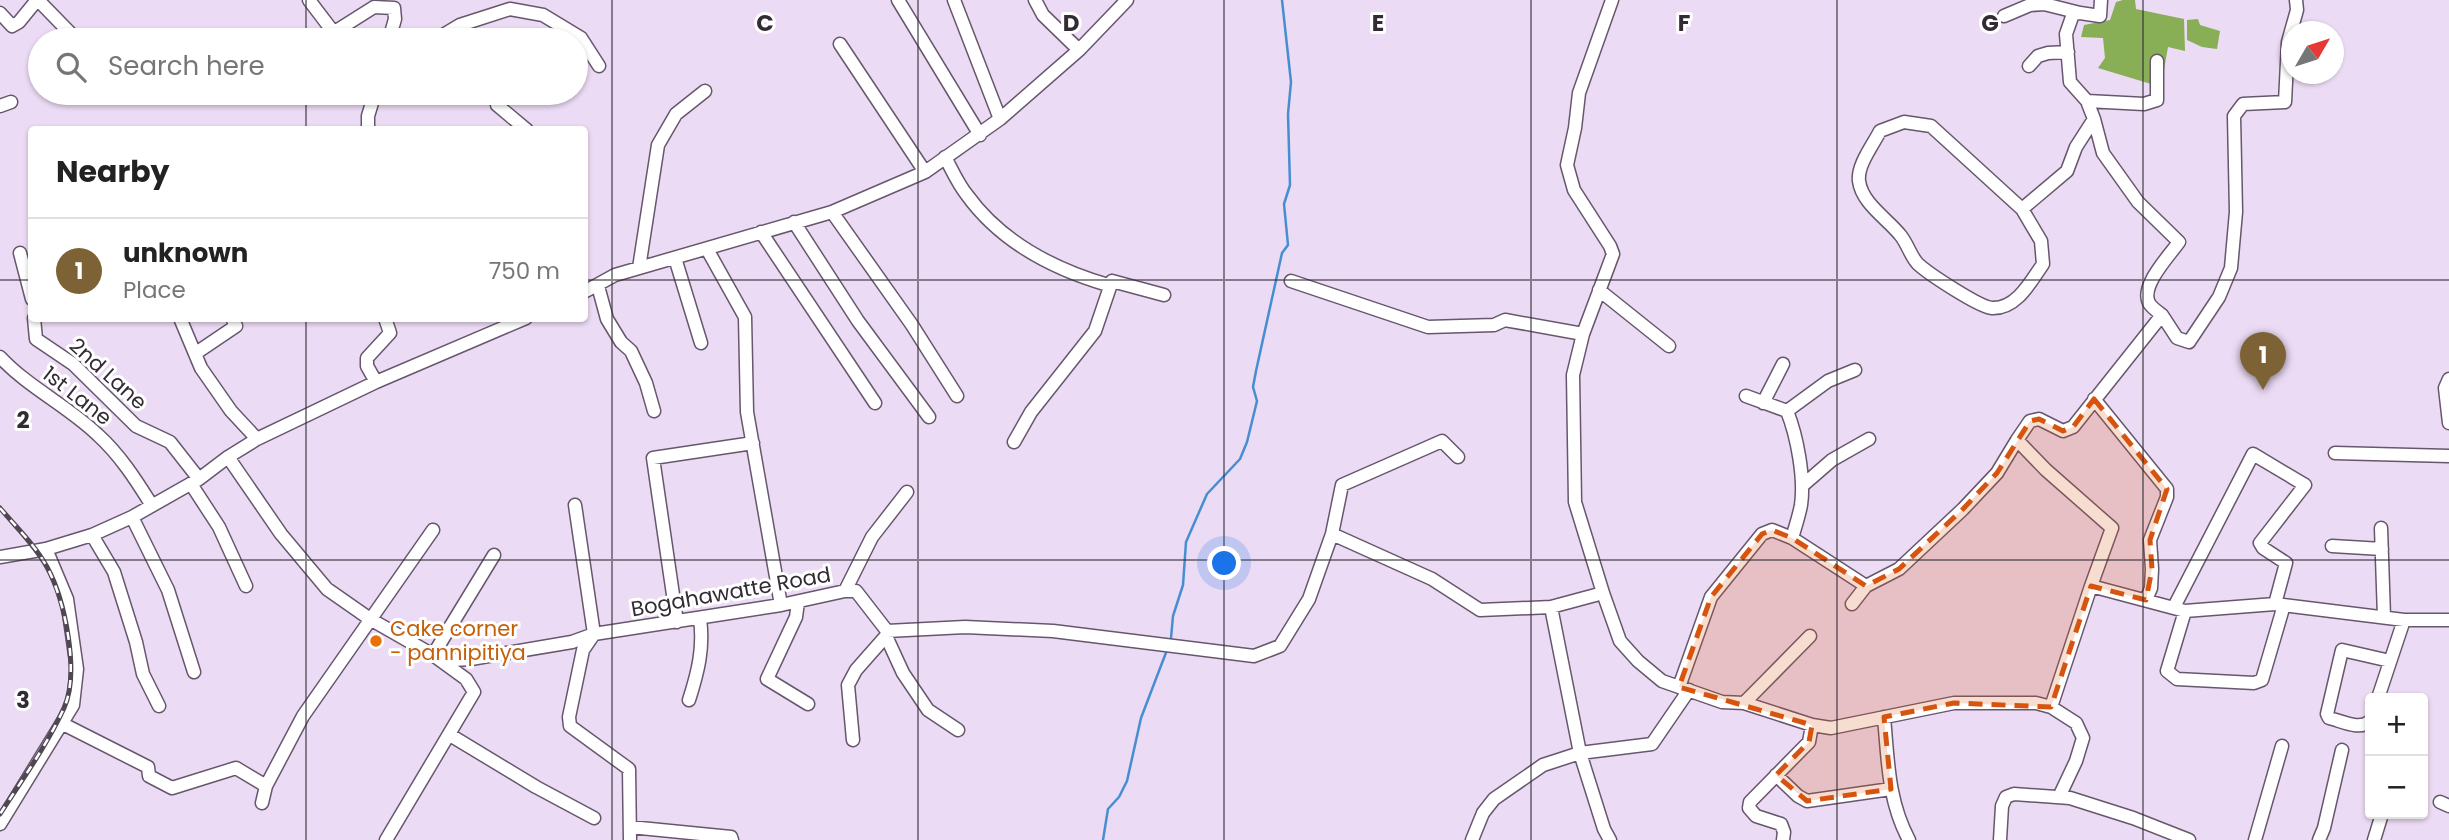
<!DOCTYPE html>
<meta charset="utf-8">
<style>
:root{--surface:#fff;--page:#f6f6f6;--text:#222;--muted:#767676;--line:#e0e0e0;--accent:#7c6234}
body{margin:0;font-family:Poppins,sans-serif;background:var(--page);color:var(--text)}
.controls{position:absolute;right:21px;bottom:21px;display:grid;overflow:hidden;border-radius:7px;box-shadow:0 2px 5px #0004}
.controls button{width:63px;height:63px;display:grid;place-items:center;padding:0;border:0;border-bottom:2px solid var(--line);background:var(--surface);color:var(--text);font:35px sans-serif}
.compass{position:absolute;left:2281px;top:21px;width:63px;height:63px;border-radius:50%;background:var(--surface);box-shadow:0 2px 5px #0004;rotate:51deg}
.you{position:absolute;left:1225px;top:564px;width:24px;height:24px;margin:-18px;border:5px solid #fff;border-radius:50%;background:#1a73e8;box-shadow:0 0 0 10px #1a73e833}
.badge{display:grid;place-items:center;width:46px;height:46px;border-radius:50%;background:var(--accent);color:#fff;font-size:23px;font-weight:700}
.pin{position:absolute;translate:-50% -58px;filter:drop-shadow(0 2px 4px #0008)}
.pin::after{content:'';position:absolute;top:37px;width:24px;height:21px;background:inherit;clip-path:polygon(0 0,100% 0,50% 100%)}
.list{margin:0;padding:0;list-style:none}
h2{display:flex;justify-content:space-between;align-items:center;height:91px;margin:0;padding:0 28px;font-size:30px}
h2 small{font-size:23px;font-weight:400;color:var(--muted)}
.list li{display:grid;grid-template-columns:46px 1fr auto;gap:21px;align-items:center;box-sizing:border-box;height:105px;padding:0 28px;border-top:2px solid var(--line)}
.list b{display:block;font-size:26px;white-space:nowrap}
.list p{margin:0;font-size:23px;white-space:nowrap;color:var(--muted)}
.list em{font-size:23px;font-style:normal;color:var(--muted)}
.icon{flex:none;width:38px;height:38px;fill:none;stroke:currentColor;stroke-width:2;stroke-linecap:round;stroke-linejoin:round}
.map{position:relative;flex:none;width:2449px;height:840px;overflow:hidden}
.search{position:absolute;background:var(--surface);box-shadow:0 2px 5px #0004;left:28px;top:28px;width:560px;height:77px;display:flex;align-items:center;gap:18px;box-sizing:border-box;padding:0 24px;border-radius:38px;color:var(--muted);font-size:26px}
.panel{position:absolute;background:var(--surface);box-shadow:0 2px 5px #0004;left:28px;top:126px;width:560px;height:196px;border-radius:7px}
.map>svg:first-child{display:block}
.forest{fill:#88ae56}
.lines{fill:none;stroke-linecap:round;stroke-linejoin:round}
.stream{stroke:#478ed1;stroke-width:2.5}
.minor-casing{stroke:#66576c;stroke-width:15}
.minor{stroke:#fff;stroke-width:12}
.rail-casing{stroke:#4f4752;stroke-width:5}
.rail{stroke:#fff;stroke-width:2.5;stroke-dasharray:8;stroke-linecap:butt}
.marked{fill:#d65410;fill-opacity:0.2;stroke:#d65410;stroke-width:5;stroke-dasharray:14 9;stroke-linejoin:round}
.grid{fill:none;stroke:#322b34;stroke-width:2;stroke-opacity:0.55}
.food-dot{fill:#e8710a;stroke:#fff;stroke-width:2.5}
.labels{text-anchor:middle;stroke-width:6;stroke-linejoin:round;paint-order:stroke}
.street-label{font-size:21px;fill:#322b34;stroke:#fff}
.food-label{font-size:21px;fill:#c56008;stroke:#fff;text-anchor:start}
.grid-label{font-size:23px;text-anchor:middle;font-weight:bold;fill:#322b34;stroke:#fff;stroke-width:6;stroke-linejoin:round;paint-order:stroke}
</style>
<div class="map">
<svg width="2449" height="840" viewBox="0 0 2449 840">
<rect width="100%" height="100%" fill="#ecdbf4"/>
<!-- forest -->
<path class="forest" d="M2123,0h12l1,9 48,10 1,32 -17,-4 -7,40 -63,-19 7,-10 -2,-20 -22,-1 3,-12 26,-5 6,-18z
M2198,19l2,6 20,6 -3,18 -15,-2 -15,-7v-20z"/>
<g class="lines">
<!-- stream -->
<path class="stream" d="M1171,638l2,-22 10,-31 3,-43 21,-48 33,-35 7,-17 10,-41 -4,-14 3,-16 26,-118 6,-8 -4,-41 6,-19 -2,-71 3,-32 -9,-82
M1103,840l5,-31 11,-12 8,-16 14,-63 26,-68"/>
<defs>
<path id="minor" d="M38,0l39,40
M309,0l22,29 5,2 38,-24 20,1 1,11 -6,21
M898,0l82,135
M954,0l46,119
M1035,0l8,15 36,35
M0,13l12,13 7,-4 18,-22
M2004,16l26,-11 14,-1 36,9
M435,40l25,-15 50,-16 33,6 38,23 18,28
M840,44l85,128
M2029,66l9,-10 10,-3 20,-1
M2087,101l57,3 13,-4v-39
M497,105l30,25
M0,106l11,-4
M2094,119l9,34 35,49 41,40c-10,14 -39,44 -30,61 2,4 9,9 13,12
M1904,122l27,4 91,83 19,32 2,23c-12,17 -26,45 -51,44 -13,-1 -63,-34 -74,-44 -7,-7 -10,-19 -17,-28 -13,-17 -39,-32 -42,-55 -2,-16 14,-36 21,-50z
M368,130v-14l7,-23
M945,157c7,13 13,27 22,38 34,47 86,74 141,90l4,-4 52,14
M2022,209l45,-38 9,-24 18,-28 -7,-18 -17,-19 -4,-48 7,-20 7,-1 20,3 1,-16
M832,212l80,113 45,71
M794,222l64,99 71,96
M761,232l114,171
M707,249l38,68 2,95 34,193
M20,253l12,46
M675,258l26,85
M639,268l19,-123 18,-31 29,-23
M1291,281l137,46 66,-2 11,-5 78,14
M598,286l9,33 14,23 10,9 15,32 8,28
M1599,290l70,56
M584,292l31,-17 217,-63 93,-40 75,-53 79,-69 48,-50
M34,318l2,21 37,25 63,62 34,16 29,37
M180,318l21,50 30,43 26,28
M196,353l40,-27 -4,-8
M0,357c29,31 68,49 98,78 22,20 38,45 53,69
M2449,379l-4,9 4,35
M376,382l-9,-16v-8l23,-25 -5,-15
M1746,396l41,15c10,25 18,67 14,94 -2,11 -6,23 -9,33
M2094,399l73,90v8l-17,43 2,29 -1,19 -5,12
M1763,403l20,-39
M1787,411l41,-30 27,-11
M2017,440l13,-19 9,-2 24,12 10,-4 89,-112 15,23 12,4 30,-45 12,-29 5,-56 -2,-96 9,-12 42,-2 3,-60 9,-32 -1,-10
M1014,442l17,-30 64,-81 17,-50
M2335,453l114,3
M228,457l53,77 46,55 43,30 63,36 20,5 18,-1 101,-17 22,-8 187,-29 64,-14h11l31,40 78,-4 88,4 201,25 26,-10 29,-47 23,-65 100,45 48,31 71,-3 52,-14 17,48 18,20 24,20 60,21 22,1 68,22 19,3 123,-25h82l15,4 40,-121 94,25 90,-7 129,16h45
M191,484l28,43 27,59
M1802,486l30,-26 37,-21
M575,505l19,129 -11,16 -14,67 1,9 59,43 1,71
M132,517l36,73 26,82
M2381,528l3,89
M1332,534l10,-49 100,-44 16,16
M92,535l22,37 22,70 7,32 16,32
M2332,546l50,3
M0,557l46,-8 46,-14 40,-18 67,-38 29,-22 29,-18 119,-57 150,-64
M845,591l27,-54 35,-45
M1603,593l-28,-91 -2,-127 10,-41 30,-80 -3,-8 -36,-56 -7,-25 8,-37 4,-35 33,-93
M798,602l-2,15 -29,62 41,25
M1852,604l14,-18 33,-17 64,-60 34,-36 20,-33 29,30 66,58 -21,58
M1551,607l29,146 24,76 6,11
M2174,607l79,-153 52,31 -45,58 3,5 23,15 -11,41
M2185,611l-18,60 10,8 77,4 8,-3 22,-75
M677,622l-24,-164 100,-15
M887,631l-1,5 17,37 25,37 30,20
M1679,687l32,-90 51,-63 10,-4 20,8 74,48
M2378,698l26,-78
M689,700c9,-28 15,-52 11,-81
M1744,703l66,-67
M2051,707l25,16 7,15 -7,23 -17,36
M1884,717c4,44 4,84 25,123
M2370,721c-10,10 -28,0 -41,-3l-2,-4 15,-64 48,11
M63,724l85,43 1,9 23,12 64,-20 30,18
M450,735l86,52 58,31
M853,740l-5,-55 8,-15 30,-34
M1776,775l22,21 9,5 84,-12
M2440,802l9,4
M262,803l4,-17 37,-70 130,-186
M0,824l73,-119 4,-36 -10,-70 -21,-50
M630,827l101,10 1,3
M386,840l88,-148 -8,-13 -33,-24 61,-100
M1472,840l11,-27 11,-14 49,-34 37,-12 72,-9 37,-54
M1783,840l1,-8 -3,-8 -25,-8 -7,-8 1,-6 59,-60 3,-17
M2000,840l2,-34 4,-9 8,-3 56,4 63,20 56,22
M2255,840l27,-94
M2319,840l5,-12 18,-78
M2374,840l8,-26"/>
</defs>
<!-- minor casing -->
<use href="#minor" class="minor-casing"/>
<!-- minor -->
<use href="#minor" class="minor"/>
<defs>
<path id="rail" d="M0,508c16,19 35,37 47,59 18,33 33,106 17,141 -17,37 -42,72 -64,106"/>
</defs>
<!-- rail casing -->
<use href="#rail" class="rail-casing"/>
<!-- rail -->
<use href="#rail" class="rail"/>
</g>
<!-- marked area -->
<path class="marked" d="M2094,399l73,90 -17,51 2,29 -6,31 -55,-14 -40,121 -97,-4 -70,14 7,72 -84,12 -31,-26 33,-33 3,-17 -133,-38 32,-90 51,-63 10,-4 20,8 74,48 33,-17 64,-60 34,-36 33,-52 9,-2 24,12 10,-4z"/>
<!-- grid -->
<path class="grid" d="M306,0v40M612,0v840M918,0v840M1224,0v840M1531,0v840M1837,0v840M2143,0v840M306,93v37M0,280h32M584,280h1865M306,318v522M0,560h2449"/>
<!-- markers -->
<circle class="food-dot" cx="376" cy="641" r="7"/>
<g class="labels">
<!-- street labels -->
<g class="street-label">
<text transform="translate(108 374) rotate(42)" y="7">2nd Lane</text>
<text transform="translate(77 396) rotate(38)" y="7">1st Lane</text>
<text transform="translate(731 592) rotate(-10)" y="7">Bogahawatte Road</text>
</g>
<!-- food labels -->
<g class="food-label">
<text x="390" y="636">Cake corner<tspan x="390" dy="24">- pannipitiya</tspan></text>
</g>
</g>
<g class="grid-label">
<text x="765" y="31">C</text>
<text x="1071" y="31">D</text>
<text x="1378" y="31">E</text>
<text x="1684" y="31">F</text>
<text x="1990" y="31">G</text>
<text x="23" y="428">2</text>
<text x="23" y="708">3</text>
</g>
</svg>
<div class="controls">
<button>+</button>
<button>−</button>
</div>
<svg class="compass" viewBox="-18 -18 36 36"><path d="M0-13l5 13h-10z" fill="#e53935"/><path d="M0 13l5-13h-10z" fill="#767676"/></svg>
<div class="you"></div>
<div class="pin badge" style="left:2263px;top:390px">1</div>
<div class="search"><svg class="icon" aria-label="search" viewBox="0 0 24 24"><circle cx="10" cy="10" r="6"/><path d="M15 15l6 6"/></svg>Search here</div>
<section class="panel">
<h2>Nearby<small></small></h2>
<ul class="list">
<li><span class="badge">1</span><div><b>unknown</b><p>Place</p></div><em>750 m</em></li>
</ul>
</section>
</div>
